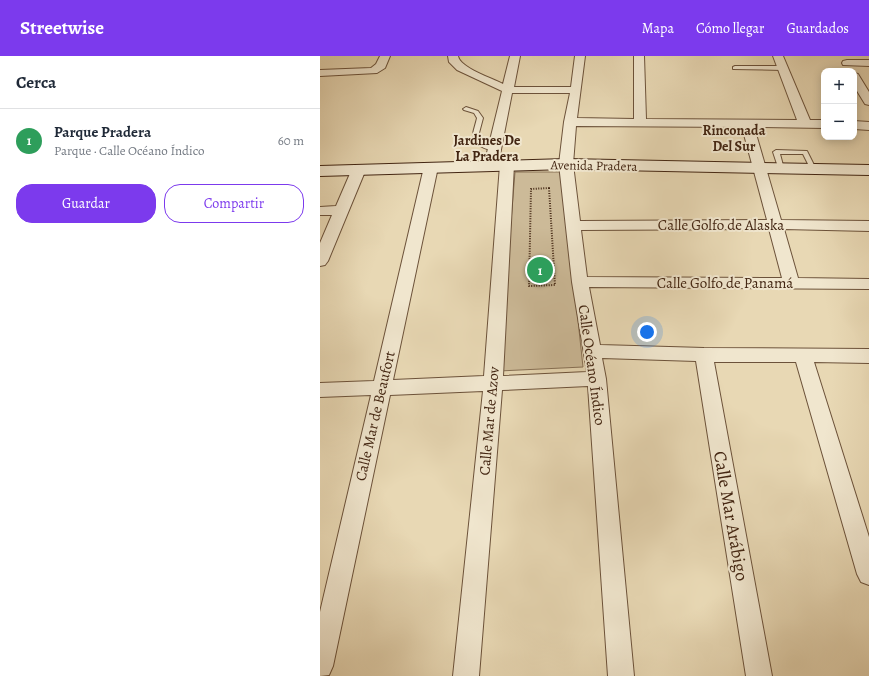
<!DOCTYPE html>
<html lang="es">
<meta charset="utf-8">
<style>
:root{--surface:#fff;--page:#f6f6f7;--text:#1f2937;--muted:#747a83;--line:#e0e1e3;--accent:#7c3aed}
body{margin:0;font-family:Alegreya,serif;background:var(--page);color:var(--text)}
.controls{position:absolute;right:12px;top:12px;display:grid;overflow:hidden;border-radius:8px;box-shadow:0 2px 10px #0003}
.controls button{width:36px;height:36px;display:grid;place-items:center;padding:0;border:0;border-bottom:1px solid var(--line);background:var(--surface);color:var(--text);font:20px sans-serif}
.you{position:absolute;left:327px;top:276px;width:14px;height:14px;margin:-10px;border:3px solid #fff;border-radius:50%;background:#1a73e8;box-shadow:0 0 0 6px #1a73e833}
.badge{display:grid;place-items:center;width:26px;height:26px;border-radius:50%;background:var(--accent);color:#fff;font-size:13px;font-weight:700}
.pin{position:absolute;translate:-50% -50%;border:2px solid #fff;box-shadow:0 1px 4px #0006}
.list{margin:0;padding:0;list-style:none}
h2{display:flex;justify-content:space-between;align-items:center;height:52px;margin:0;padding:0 16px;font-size:17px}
h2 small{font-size:13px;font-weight:400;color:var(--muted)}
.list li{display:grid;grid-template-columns:26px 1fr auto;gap:12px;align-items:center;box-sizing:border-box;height:64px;padding:0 16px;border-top:1px solid var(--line)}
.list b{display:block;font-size:15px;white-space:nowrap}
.list p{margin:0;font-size:13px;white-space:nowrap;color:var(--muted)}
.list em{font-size:13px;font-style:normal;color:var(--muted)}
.actions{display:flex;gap:8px;padding:12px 16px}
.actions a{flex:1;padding:9px 0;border:1px solid var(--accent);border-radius:16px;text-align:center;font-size:14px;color:var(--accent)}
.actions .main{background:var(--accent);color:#fff}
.map{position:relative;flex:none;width:549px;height:620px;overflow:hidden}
header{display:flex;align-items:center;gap:24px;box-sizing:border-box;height:56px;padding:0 20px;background:var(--accent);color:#fff}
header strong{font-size:19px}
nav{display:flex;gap:22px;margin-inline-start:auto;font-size:14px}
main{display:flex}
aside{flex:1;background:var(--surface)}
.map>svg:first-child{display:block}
.green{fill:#ccba98;stroke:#877055}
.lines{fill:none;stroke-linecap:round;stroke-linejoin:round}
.lane-casing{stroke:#6c523a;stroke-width:2}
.street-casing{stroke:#6c523a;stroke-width:2}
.secondary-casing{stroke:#422512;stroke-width:2}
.path{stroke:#422512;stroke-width:2;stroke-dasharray:1 1.5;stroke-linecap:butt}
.lane{fill:#f0e6ce;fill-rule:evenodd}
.street{fill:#f0e6ce;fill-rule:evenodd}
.secondary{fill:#f0e6ce;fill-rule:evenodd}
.labels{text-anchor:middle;stroke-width:4;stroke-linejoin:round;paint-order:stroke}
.far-street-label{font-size:13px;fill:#422512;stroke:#f0e6ce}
.far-quarter-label{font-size:14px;font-weight:bold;fill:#422512;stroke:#f0e6ce}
.street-label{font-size:15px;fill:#422512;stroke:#f0e6ce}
.near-street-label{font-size:18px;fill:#422512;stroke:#f0e6ce}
</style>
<header>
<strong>Streetwise</strong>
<nav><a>Mapa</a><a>Cómo llegar</a><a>Guardados</a></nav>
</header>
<main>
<aside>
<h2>Cerca<small></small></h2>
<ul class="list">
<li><span class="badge" style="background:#2e9e5b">1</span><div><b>Parque Pradera</b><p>Parque · Calle Océano Índico</p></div><em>60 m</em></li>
</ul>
<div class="actions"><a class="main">Guardar</a><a>Compartir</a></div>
</aside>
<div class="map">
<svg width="549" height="620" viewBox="0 0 549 620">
<rect width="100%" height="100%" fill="#e8d8b4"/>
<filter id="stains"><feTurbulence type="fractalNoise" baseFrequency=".005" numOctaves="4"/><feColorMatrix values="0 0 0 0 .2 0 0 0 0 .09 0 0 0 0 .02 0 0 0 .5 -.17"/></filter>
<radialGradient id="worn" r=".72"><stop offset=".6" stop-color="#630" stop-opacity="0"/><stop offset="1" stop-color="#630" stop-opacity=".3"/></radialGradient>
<!-- green -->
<path class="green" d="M195,116h47l21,195 -84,4z"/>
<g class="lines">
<defs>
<path id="lane" d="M415,10h48l3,2 -3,2 -50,-1v-2z
M146,51l12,4 5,7 -4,15 1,6 7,5 9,4v2c-9,1 -24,-6 -23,-16 1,-6 3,-11 4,-16l-3,-5 -10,-3 -1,-1z
M456,94l31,1 9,18 -3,2 -2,-1 -8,-16h-23l4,15 -3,2 -2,-1 -6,-18z"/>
<path id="street" d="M60,0h10l-5,12 -8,5 -57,3v-6l51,-2 5,-4z
M128,0h10c2,12 34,22 45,28l7,-28h10l-6,31h57l4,-31h10l-8,62 57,1v-63h10l2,63 151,1 -24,-64h10l27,64h14v8l-70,-1 27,93 88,1v10l-85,-2 14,49 71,1v10l-280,-2 11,58 104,3 165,1v14l-55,-1 55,175v48l-8,-3 -4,-8 -61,-212h-82l58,314h-26l-50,-315 -94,-3 4,21 28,297h-26l-20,-290 -86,4 -23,286h-26l30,-285 -93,4 -57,271 -4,9 -9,1v-64l51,-217 -51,2v-14l54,-2 50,-214 2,-3h10l2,3 -45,213 91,-4 16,-211 2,-3h10l2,3 -11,211 84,-4 -15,-90 -13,-118 5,-42 6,-29h-58l-14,72 -2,3h-10l-2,-3 18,-74 -45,-21 -8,-8zM256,70l166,1 25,93 -187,1 -7,-57zM449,173l13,49 -195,-1 -6,-47z
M527,4h22v6l-26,-1 -1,-2 1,-2z
M534,17l4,1 11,18v13l-4,-1 -11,-18z
M534,65l15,1v8l-15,-1z
M39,109l5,1 2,3 -38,92 -3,4 -5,1v-23l12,-28h-12v-8l16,-1 16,-37 2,-3z"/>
<path id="secondary" d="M246,103l303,6v10l-303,-6 -246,7v-10z"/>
</defs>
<!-- lane casing -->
<use href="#lane" class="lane-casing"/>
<!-- street casing -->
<use href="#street" class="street-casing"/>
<!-- secondary casing -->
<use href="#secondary" class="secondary-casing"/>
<!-- path -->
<path class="path" d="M229,132l6,97 -26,1 2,-97z"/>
<!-- lane -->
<use href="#lane" class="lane"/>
<!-- street -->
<use href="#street" class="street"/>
<!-- secondary -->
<use href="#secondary" class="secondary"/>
</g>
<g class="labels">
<!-- far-street labels -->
<g class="far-street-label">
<text transform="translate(274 109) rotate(1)" y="5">Avenida Pradera</text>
</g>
<!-- far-quarter labels -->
<g class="far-quarter-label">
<text x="414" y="79">Rinconada<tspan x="414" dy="16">Del Sur</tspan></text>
<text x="167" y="89">Jardines De<tspan x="167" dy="16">La Pradera</tspan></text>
</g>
<!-- street labels -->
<g class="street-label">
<text x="401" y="174">Calle Golfo de Alaska</text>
<text x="405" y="232">Calle Golfo de Panamá</text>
<text transform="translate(272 309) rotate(82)" y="5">Calle Océano Índico</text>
<text transform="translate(55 360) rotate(-77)" y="5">Calle Mar de Beaufort</text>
<text transform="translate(169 365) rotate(-85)" y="5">Calle Mar de Azov</text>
</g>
<!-- near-street labels -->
<g class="near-street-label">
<text transform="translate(411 460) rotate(80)" y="6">Calle Mar Arábigo</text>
</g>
</g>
<rect width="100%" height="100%" filter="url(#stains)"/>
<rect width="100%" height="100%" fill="url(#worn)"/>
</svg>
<div class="controls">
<button>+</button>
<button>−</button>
</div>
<div class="you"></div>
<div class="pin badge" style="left:220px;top:214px;background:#2e9e5b">1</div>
</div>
</main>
